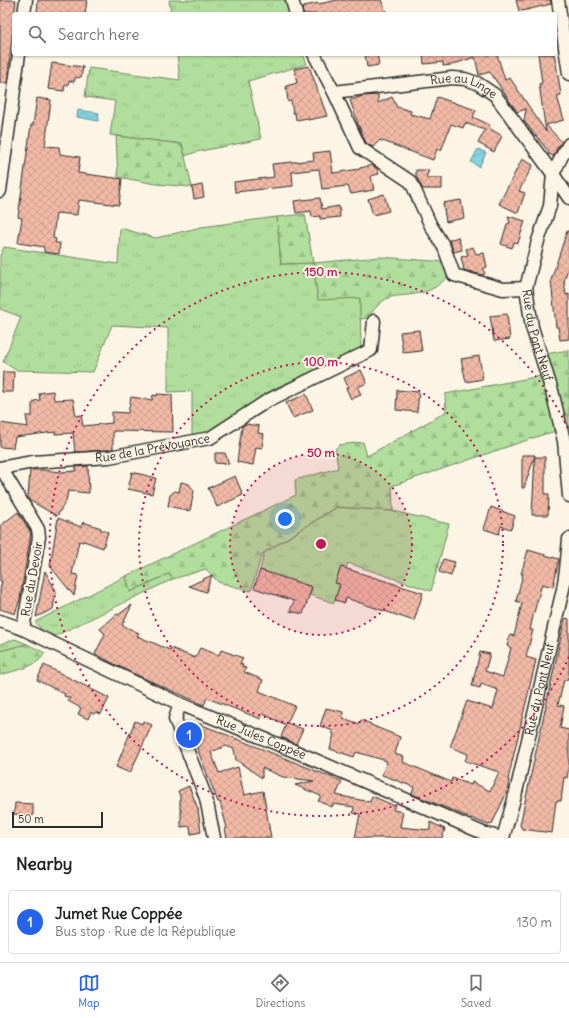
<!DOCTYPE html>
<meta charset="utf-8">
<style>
:root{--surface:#fff;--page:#f2f2f2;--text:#202124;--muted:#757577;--line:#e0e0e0;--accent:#2563eb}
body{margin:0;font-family:Delius,sans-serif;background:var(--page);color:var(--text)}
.scale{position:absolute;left:12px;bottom:10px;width:91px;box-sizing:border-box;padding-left:4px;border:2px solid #2b2b2b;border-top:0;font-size:11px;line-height:14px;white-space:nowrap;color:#2b2b2b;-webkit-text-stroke:3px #fcf5e5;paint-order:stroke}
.you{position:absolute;left:285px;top:519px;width:14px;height:14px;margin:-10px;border:3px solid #fff;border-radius:50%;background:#1a73e8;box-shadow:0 0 0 6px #1a73e833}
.badge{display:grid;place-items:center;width:26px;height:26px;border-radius:50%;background:var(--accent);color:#fff;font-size:13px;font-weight:700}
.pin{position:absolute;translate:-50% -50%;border:2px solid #fff;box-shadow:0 1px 4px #0006}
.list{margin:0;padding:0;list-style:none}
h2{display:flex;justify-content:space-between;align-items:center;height:52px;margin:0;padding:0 16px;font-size:17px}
h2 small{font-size:13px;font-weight:400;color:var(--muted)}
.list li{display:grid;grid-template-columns:26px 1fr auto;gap:12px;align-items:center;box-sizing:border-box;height:64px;margin:0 8px 8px;padding:0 8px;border:1px solid var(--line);border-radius:4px}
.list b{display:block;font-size:15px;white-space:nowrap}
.list p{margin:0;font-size:13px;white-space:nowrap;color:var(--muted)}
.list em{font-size:13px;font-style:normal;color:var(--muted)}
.icon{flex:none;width:22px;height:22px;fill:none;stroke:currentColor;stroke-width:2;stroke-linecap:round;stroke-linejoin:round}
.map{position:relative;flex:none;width:569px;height:838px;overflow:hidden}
.search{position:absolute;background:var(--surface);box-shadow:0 1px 3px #0004;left:12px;right:12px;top:12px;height:44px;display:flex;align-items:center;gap:10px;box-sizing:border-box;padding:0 14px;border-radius:4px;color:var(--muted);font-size:15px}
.sheet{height:124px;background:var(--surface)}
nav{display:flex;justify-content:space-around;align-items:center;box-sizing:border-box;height:56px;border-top:1px solid var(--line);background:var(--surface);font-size:11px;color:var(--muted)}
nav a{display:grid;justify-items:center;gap:2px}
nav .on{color:var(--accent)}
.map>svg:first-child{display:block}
.grass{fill:url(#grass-tufts);stroke:#6e8464}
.forest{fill:url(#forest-firs);stroke:#6e8464}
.water{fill:url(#water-waves);stroke:#609097}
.building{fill:url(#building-cross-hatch);stroke:#2b2b2b}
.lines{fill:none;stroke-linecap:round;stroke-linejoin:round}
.minor-casing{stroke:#2b2b2b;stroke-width:15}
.minor{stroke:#fcf5e5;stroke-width:12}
.ring{fill:none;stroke:#c2185b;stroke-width:2;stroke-dasharray:2 4}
.labels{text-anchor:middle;stroke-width:4;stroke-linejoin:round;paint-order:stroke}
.street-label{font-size:12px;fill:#2b2b2b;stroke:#fcf5e5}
.centre{fill:#c2185b;stroke:#fcf5e5;stroke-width:2}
.ring-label{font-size:12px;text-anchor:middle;font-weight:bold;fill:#c2185b;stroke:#fcf5e5;stroke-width:4;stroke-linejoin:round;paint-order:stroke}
</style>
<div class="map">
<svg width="569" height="838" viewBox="0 0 569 838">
<defs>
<pattern id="grass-tufts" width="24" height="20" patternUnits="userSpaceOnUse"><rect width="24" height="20" fill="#b1de9c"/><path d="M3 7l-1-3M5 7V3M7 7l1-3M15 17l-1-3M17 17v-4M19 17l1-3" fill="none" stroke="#98bf87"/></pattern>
<pattern id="forest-firs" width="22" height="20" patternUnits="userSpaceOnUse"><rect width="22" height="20" fill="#b1de9c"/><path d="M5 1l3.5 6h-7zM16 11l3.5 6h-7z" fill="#98bf87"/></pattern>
<pattern id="water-waves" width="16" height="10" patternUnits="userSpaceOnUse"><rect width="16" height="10" fill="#84d3df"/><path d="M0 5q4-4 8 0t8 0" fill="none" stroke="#72b5c0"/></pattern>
<pattern id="building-cross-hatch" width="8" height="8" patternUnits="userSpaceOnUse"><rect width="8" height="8" fill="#f1b9a6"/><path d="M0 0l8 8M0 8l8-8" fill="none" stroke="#cf9f8f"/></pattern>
</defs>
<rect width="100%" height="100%" fill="#fcf5e5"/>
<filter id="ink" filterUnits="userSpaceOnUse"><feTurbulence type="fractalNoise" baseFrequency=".025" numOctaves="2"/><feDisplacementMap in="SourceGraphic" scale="8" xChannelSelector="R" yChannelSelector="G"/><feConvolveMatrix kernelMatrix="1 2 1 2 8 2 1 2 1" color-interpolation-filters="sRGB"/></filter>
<g filter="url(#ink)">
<!-- grass -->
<path class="grass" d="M169,0h118l5,14h-121z
M177,54h126l4,10 -59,17 13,58 -65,13 -11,4 -3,-12 -72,-9 5,-34 -30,-4 4,-29 91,12z
M277,217l4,47 32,-1 5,36 42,-2 1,53 -86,38 -63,42 -11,4 -9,1v-44l-24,1v-64l-56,-3 -19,47 -77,-2 -13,-8 18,-45 -21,-8v-53l4,-9 114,17 2,-36 36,10 45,-11z
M337,507l56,4 56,13 -18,67 -83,-28 -14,40 -24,-8 2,-8 -52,-17 4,-17z
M168,574l5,5 -124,60 -14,-17 91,-46 4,16z
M15,639l12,5 -27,7v-7z"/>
<!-- forest -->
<path class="forest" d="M116,136l66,8 10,43 -36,-3 -38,-7z
M305,214l8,49 67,-6 66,5 4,13c-8,7 -15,14 -26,17 -29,8 -36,-4 -56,26l-8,1v-21l-42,2 -5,-37 -32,1 -4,-47z
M569,350v78l-24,6 -153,52 1,25 -56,-4 -75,47 -11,37 -33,-9 -12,-13 -33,10 -5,-5 -38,18 -4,-16 170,-81 -1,-15 43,-12 -3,-19 4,-4 24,-3 4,14 79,-44 -1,-18 106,-20 -6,-20z
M27,644l18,9c-8,15 -29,17 -45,22v-24z"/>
<!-- water -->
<path class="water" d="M78,110l21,3 -1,8 -21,-4z
M478,149l8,4 -7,14 -8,-5z"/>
<!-- building -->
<path class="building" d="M0,0h16l-9,83h-7z
M38,0h49l-2,14h-35l-13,-2z
M337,0h44l6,14h-84l-1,-6 2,-1v-1l15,-3v1z
M516,0h35v4l-29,7v-1l-3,1z
M365,54h12l2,11 -12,2z
M423,54h74l8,26 5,-2 36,54 -7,-48 3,-1 -4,-29h16l2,9 5,32 -4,1 7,24 -18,5 16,17 -5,6 -4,9 -3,-3 -1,1 -1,-4 -24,-30 2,-12 -9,3 -27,-40 -11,3 -4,-18 -24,8 -8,1v-4l-19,2z
M52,63l31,4 -2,10 -6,1 -1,4 -5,-1 -1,4h-3l-1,6 -16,-2z
M309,66l18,50 -19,4v-2l-12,2 -1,-7h-2l-2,-12 -3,1 -2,-16 11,-3 -3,-14z
M378,95v8l14,-6 5,10 14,4 -1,3 20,5 7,-22 39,13 -3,7 17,8 -1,3 13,8 -8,16 -16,-9 7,-13 -20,-7 -2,5 -12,-4 -10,27 -4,-2 -4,11 -53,-20 -7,7 -7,-4 -8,-19 -8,-24 13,-4z
M37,98l14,2 -6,46 14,1 1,7 20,3 -2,16 44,6 -3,26 -40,-5 -2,15 -21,-2 -3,25 3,1 -1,4h5l-1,11 -15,-2v-5l-26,-4 4,-25 -4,-1 13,-92h2z
M330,151l3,22 27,-4v-1l12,-3 5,4 2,5 -8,2 3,14 -23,4 -3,-8 -26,3 -3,-20 -27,3 1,14 -58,6 -1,-10 40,-5 -2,-13 42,-4 -1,-7z
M522,159l11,6 -14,26 6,2 -7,20 -19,-9z
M416,170h13l-3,8h16v11h-19l-7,-12z
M202,185l2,12 -10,2 -2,-12z
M384,194l5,17 -16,4 -5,-16z
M320,198l2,11 17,-3 1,11 -20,2v-3l-8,1 -1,-6 -15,2 -2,-12z
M461,200l3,18 -18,4 -3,-19z
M508,216l17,5 -7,22 -4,-1 -2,6 -11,-4 6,-20 3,-1z
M567,231h2v34l-5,16 2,14 3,-1v45l-9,1 -2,-13h-2l-5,-47z
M458,237l4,13 -8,2 -5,-12z
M473,247l3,7 8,-1 3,14 -4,2 2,5 -3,1 -18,-5 -3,-13 7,-2 -2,-6z
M507,314l3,25 -16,2 -4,-25z
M419,330l3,21 -19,2 -3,-21z
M479,356l4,23 -17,3 -5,-23z
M361,370l6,13 -9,4 3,8 -10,4 -5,-11 2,-1 -4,-9z
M3,372h11l-1,20h-11z
M397,390l22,2 -2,20 -21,-2z
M53,391l1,9 19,-1 3,17 5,-1 2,11 29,-3v-11l16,1 3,-16 21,3 1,-5 4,1v-2l15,1 1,37 -60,-1v18l-5,1 -33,2 -2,-19 -18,1v-2l-40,5 -2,11 -13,-1v-24l28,4 -2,-11h6v-12l2,-1v-2l6,-1 -1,-7z
M306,394l7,16 -20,8 -7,-15z
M246,424l13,2 -1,7 6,1 -2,14 -6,-1 -3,18 -16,-3 5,-36z
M215,453h10l4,11 -14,-1z
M522,455h13l-11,33h-2z
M535,457h10v37h4l-1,21h-16z
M88,466l1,27 -21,-2 -2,10 -9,15 -28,-16 -1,-2 2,-28h13l18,2 15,-1v-4z
M132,472l24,6 -4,16 -24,-5z
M235,476l8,19 -26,12 -9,-19z
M181,482l8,2 5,7 -4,20 -22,-5 2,-11 5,-4 4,1z
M491,507l24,9 -4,13 -10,-3 -2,8 -15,-5z
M18,512l13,21 -11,66 -5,15 -15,-5v-19l2,-9h-2v-55z
M58,518l23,9 2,-5 18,6 -1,1 8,3 -5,16 -19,-7 -1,1 -4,-1 -7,33 6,1 -4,21 -24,-30z
M528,550l31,9 -6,28 -11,-3 -9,32 -3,14h3l-7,27 10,3 -28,119 1,1 -2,12 -15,32 -4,1 -76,-31 2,-7 -32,-12 5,-14 -31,-9 -2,5 -24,-8 4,-15 -2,-1 1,-2 -13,-5 6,-18 17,4v6l17,6 1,-4 10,4v1l29,12 -5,17 9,3 -1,5 48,20 1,-4 19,7 1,-3 18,9 9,-19 -34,-11 3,-7 -18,-7 17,-46 26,8 5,-19 -17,-6 -1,4 -8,-2 8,-34 10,2 -5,17 18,6 8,-29 -4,-2 3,-11 4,1 8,-33 -6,-2 7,-27h-2z
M443,559l12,3 -4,14 -12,-4z
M341,567l82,26 -9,28 -68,-23 -1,5 -10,-3 5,-16 -5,-1z
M260,570l52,17 -9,27 -13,-3 4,-10 -40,-13z
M45,571l11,20 -3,18 -17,8z
M212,575l-6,17 -17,-6z
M132,605l-10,20 17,8 -2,3 33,14 1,-2 24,10 5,-10 19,7 2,-5 22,8 -3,6 3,1 -1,2 4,1 -2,4 19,8 -4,11 36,15 -8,17 16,6 -7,15 -15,-7 5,-12 -23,-11 -2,5 -54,-21 -3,7 -74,-33 -35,-18 10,-20 -5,-5 17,-15 1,1z
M565,618l4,1v58h-1l-1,3h-3l-6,25 6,1 -4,22 9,2v36l-2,12 -3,-1 -3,24h-5l-4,32 -30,-4 -2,-4z
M44,665l65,33 -8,16 -5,-2 -2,2 -3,-2 -3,7 -10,-5 3,-6 -13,-7 2,-3 -6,-2 1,-2 -28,-14z
M135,721l7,3 1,-3 9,4 -22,48 -14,-6z
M200,724l141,57 1,1 -6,13 34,7 2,-6 23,10 -2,4 10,2 -3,15 30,3v-8l15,7 -3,9h-87l5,-24 -7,-1 1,-6 -21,-3 -1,3 -14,-6 3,-5 -26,-11 19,-4 -31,-4 -21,-9v10l-26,-18 -2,-11 -8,-3 -15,6 8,21 19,-6 6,28 19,-4 8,47h-44l-2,-9 2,-1 -7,-26h-2l-30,-77z
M189,786l9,23 3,23 -10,2 -1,-8 -9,1v-18l-1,1v-14l-2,-5z
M15,803l18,1v12l-19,-2z"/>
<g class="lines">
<defs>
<g id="minor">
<path d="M292,0l4,14"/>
<path d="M558,0l11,74"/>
<path d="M24,14l2,-14"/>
<path d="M314,54l20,38 26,56 51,34 20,44 13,21 10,28 49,14 23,-1"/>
<path id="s1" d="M334,92l118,-14 13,1 12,4 18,12 58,79 16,24"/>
<path id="s2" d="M569,144l-6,10 -10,20 -3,32 -12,35 -12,47 6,39 20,64 12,50 5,55"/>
<path d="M0,191l19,-137"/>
<path id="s3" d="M0,468l33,-6 76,-5 101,-19 57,-37 104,-51 3,-29"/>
<path d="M1,468l34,56 3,5 1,8 -16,92"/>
<path id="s4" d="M0,621l23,8 157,75 119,49 184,80 20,5"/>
<path d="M180,704l-5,15 31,79 8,40"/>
<path id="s5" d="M503,838l13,-46 47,-203 3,-19 3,-31"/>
</g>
</defs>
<!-- minor casing -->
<use href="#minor" class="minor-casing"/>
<!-- minor -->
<use href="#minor" class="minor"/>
</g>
</g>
<!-- distance rings -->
<circle cx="321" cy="544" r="91" fill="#c2185b" fill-opacity=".12"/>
<g class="ring">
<circle cx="321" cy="544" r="91"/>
<circle cx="321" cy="544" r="182"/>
<path d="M569 657A272 272 0 1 1 569 431"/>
</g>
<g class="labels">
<!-- street labels -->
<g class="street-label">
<text dy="4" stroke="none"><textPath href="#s1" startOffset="132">Rue au Linge</textPath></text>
<text dy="4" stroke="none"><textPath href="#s2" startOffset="200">Rue du Pont Neuf</textPath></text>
<text dy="4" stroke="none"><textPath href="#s3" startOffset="154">Rue de la Prévoyance</textPath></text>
<text transform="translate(32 579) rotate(-80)" y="4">Rue du Devoir</text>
<text dy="4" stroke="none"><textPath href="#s5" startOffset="153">Rue du Pont Neuf</textPath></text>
<text dy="4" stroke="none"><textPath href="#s4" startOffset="286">Rue Jules Coppée</textPath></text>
</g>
</g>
<circle cx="321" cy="544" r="6" class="centre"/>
<g class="ring-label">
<text x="321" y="276">150 m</text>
<text x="321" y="366">100 m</text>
<text x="321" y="457">50 m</text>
</g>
</svg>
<div class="scale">50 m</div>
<div class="you"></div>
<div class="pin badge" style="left:189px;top:735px">1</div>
<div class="search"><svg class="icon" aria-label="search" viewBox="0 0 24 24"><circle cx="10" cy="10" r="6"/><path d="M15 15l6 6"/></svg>Search here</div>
</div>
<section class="sheet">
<h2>Nearby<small></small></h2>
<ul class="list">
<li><span class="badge">1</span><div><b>Jumet Rue Coppée</b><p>Bus stop · Rue de la République</p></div><em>130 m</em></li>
</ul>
</section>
<nav>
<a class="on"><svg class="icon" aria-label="map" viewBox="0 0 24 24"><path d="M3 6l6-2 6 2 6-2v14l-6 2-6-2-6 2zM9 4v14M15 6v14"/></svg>Map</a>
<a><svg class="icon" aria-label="directions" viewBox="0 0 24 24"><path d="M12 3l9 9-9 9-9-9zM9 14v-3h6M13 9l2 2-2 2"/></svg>Directions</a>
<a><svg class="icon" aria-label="saved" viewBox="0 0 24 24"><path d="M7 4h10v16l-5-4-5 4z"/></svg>Saved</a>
</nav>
